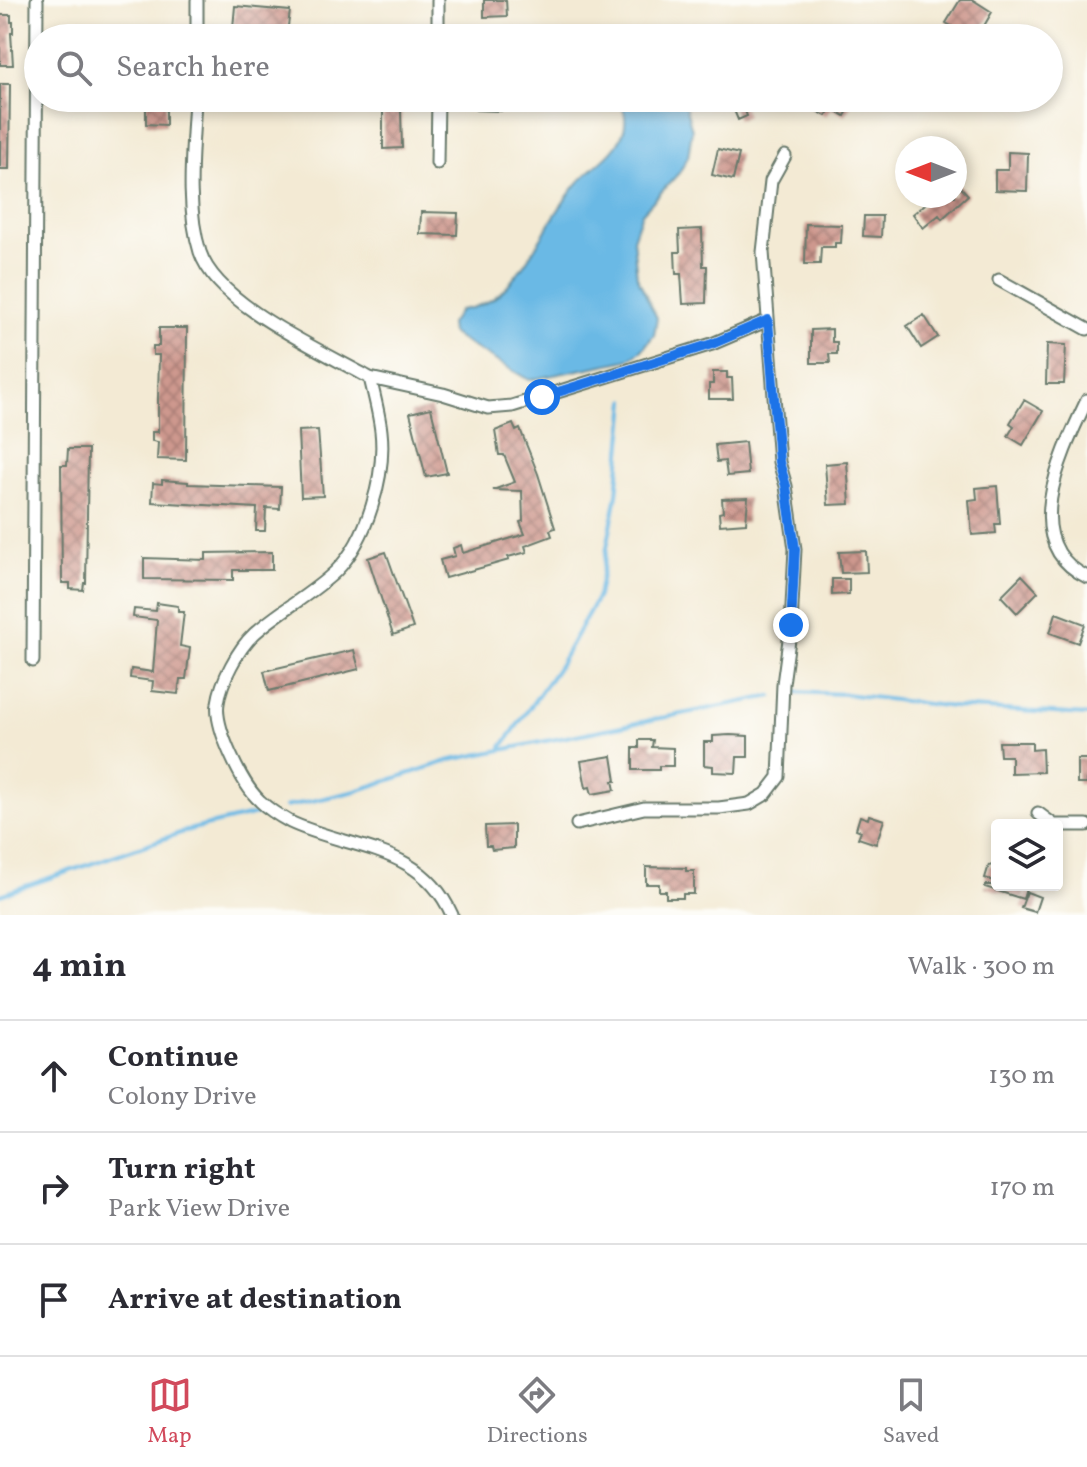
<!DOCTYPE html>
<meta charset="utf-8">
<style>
:root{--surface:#fff;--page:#f2f2f3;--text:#2b2b33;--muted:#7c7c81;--line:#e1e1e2;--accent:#d1495b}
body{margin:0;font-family:Vollkorn,serif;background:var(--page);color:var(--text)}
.controls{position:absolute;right:24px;bottom:24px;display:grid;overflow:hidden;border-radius:8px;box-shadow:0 4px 12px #0003}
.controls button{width:72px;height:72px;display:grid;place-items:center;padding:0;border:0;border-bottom:2px solid var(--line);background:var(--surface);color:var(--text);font:40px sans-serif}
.compass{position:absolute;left:895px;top:136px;width:72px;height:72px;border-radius:50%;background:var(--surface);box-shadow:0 4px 12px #0003;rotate:270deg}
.stop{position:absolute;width:24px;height:24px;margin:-18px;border:6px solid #1a73e8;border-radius:50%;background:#fff}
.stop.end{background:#1a73e8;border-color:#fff;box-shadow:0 2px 8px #0008}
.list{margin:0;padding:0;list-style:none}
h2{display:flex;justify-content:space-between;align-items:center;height:104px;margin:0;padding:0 32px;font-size:34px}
h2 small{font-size:26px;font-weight:400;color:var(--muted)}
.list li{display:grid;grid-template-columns:52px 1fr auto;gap:24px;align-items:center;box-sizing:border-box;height:112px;padding:0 32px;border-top:2px solid var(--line)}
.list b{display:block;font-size:30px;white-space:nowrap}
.list p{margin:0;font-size:26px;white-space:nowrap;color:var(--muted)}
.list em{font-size:26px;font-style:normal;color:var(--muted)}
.icon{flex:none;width:44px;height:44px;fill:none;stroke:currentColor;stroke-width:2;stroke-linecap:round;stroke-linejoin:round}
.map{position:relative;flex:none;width:1087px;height:915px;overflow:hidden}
.search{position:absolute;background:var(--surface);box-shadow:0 4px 12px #0003;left:24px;right:24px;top:24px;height:88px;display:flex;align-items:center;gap:20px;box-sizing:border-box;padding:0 28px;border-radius:44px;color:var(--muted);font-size:30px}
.sheet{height:440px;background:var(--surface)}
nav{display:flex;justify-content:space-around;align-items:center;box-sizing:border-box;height:112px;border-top:2px solid var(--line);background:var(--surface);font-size:22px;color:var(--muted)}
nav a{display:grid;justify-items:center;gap:4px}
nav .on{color:var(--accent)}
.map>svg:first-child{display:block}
.water{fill:#6bb9e5;stroke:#457b8c;stroke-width:2}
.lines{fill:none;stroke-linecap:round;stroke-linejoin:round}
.stream{stroke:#6bb9e5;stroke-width:4}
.building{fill:url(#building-cross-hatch)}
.minor-casing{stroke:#697a6c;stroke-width:15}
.minor{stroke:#fff;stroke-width:11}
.route{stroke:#1a73e8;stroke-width:10}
</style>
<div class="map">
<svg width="1087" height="915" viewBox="0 0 1087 915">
<defs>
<pattern id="building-cross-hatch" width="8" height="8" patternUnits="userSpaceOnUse" patternTransform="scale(2)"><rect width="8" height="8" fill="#ce988e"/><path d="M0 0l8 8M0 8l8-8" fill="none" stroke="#a77d75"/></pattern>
</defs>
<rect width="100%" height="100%" fill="#fdfcf7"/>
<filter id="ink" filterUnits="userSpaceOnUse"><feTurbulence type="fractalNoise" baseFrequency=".0125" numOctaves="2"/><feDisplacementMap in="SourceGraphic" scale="16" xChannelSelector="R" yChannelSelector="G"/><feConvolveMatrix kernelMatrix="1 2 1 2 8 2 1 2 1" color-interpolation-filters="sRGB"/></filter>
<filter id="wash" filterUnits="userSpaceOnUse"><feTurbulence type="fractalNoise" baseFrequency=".006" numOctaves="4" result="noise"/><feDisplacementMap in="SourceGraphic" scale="32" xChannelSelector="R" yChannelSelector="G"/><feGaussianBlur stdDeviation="1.8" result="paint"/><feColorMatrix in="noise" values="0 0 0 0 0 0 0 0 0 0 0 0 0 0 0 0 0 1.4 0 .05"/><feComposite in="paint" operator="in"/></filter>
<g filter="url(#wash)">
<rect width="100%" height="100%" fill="#f3ead4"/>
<!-- water -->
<path class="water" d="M618,98h65l9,32 -4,27 -9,16 -37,40 -9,26 4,38 20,41 -3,17 -12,15 -14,10 -99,20 -70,-41 -8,-6 -1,-9 10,-14c15,-2 28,-6 39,-16 32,-29 51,-79 79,-111 14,-16 38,-30 45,-50 5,-13 2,-24 -5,-35z"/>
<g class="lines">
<!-- stream -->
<path class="stream" d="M792,692l53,2 108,13 134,8
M502,747l57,-81 39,-70 19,-102 9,-94
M285,807l71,-16 95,-31 321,-64
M0,895l192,-66 69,-16"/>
</g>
<g id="blocks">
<!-- building -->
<path class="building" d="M484,0h22l1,16 -23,1z
M960,0h13l19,12 -15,26h-5l-26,-15z
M235,6l55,5 -3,23 -20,-2v6h-30l1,-9 -5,-1z
M0,15h11v7h2v11h-2l2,32h-13z
M0,84h10l-1,85h-9z
M146,98h20v27l-20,-1z
M476,98h25v13l-25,-1z
M729,98h11l7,18 -9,4z
M812,98h43l-10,18 -14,-8 -5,8 -18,-10z
M383,110h18l1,38 -19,1z
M718,149l21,5 -6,26 -21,-5z
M1008,152l20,1 -1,38 -32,-1v-20h13z
M955,181l13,14 -26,24 -3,-4 -16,13 -10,-14 22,-18h20z
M421,212l37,1 -1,22 -37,-1z
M864,216h18l-1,21 -18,-1z
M806,224l36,1 -1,18h-6v4h-14l-1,17h-15z
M702,229l1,37h4l-1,37 -23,1 -2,-30h-5l-1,-22h5l-1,-22z
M924,315l14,22 -17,11 -14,-22z
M159,328h28l-1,132 -29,-1 1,-17 -6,-1v-9h6v-33l1,-44h-6v-9h6z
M832,329v13h5v12h-8l1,9h-19v-33z
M1047,344l19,1 -2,39h-18z
M713,372h14v6h5l1,21h-24v-15h4z
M1024,400l19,11 -20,34 -15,-9 6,-10 -4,-3z
M431,408l16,65 -21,4 -16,-64z
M513,424l3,7 4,-2 18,45 17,54 -5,2 2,6 -27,10 2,6 -19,5 1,3 -64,18 -5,-18 15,-4 -2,-8 8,-3 2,8 62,-19 -5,-12 3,-1 -1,-30 -29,-1 22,-8 -11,-27h-5l-4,-24z
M318,430l5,66 -22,1 -3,-66z
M745,442l3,32 -21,2 -2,-15 -8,1 -2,-17z
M68,449h20l-2,134h-2l-1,7 -13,-1v-6h-8l-1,-118h6z
M847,462l3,42 -22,1 -3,-41z
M162,480l26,2v2l93,3 -1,22 -14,-1 -1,23h-9l1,-23 -105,-6 1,-19 9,1z
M997,486l3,38h-5l1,9 -24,2 -3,-35 8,-1 -1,-11z
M748,498l-2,25 -26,2 -1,-12 4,-1 -1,-13z
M866,551l1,21 -26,1 -2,-21z
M272,552v18h-39v10l-89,-1v-21l62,2v-7z
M386,552l27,76 -20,7 -25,-77z
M1022,575l16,17 -21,21 -16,-17z
M832,579h17v15l-17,1z
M157,603l21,3v6h6l-4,34 10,2 -4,31h-6l-2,15 -26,-3 1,-10 -23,-3 1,-9 22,3 4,-52 -24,-3 1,-8 22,2z
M1056,613l29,11 -7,19 -28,-10z
M354,650l5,19 -90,22 -5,-20z
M730,735l18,1v21h-11l-1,16 -23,-1v-6l-9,-1v-23h9v-6z
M639,740h14l-1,7 21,1v18h-14v4h-26v-22h6z
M999,742h33v8l10,-1 1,23 -32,1v-17h-11z
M612,756l4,25h-3l2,9 -23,4 -2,-7 -4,1 -5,-27z
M1077,759h10v25h-10z
M869,815l15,5 -8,24 -18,-6 3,-7 -5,-2 4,-13 8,3z
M514,825v23l-22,2 -1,-4h-5l-1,-20z
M989,865l8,2v15l-12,-4z
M646,867l40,1v3h8v23h-11v4h-17v-7h-7v-7h-13z
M985,885h42l-4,14 -38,-12z
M1027,892l13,5 -5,15 -14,-4z"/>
</g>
</g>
<g filter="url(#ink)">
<use href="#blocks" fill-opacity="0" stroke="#697a6c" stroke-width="2"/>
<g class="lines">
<defs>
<path id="minor" d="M197,38v-38
M438,38v-38
M195,98c-2,49 -10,106 5,154 17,53 123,99 170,126 4,17 9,35 11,53 5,44 -14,109 -45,140 -25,24 -57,40 -82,63 -16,15 -33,47 -36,69 -4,24 24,82 42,98 8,8 21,16 30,21 59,28 131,22 162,93
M437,163l1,-65
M999,280l88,49
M370,378l73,16 45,14 24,-2 200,-62 56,-24
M1087,400c-24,51 -71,143 0,177
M33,661l4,-661
M1038,813l16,12h33
M577,824l67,-16h75l30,-4 17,-10 13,-17 4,-93 8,-59 4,-76 -9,-63 -7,-24 -16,-210 8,-71 14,-25"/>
</defs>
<!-- minor casing -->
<use href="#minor" class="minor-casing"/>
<!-- minor -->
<use href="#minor" class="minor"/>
</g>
</g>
<g class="lines" filter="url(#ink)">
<!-- route -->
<path class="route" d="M542,397l170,-53 56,-24 11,142 7,24 9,63 -4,76"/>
</g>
</svg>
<div class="controls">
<button><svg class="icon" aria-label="layers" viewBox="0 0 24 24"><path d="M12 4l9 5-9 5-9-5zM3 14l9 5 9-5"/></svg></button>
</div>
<svg class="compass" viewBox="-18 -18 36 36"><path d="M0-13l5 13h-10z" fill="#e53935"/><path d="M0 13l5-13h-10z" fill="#7c7c81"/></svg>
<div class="stop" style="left:542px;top:397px"></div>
<div class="stop end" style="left:791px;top:625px"></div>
<div class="search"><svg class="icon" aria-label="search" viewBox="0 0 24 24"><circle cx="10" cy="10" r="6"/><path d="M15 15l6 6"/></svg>Search here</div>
</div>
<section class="sheet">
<h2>4 min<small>Walk · 300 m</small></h2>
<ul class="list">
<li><svg class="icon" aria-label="ahead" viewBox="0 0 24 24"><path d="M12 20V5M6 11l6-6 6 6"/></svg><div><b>Continue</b><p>Colony Drive</p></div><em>130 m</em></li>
<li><svg class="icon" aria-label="right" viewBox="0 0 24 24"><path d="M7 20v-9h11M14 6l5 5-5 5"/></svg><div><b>Turn right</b><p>Park View Drive</p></div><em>170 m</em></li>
<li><svg class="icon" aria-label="arrive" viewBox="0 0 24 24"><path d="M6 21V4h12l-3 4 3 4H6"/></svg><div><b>Arrive at destination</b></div></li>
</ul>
</section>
<nav>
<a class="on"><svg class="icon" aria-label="map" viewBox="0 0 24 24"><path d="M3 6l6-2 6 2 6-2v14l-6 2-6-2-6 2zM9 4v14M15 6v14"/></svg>Map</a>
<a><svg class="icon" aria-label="directions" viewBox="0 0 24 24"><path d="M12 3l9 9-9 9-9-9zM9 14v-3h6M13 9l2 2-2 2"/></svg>Directions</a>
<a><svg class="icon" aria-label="saved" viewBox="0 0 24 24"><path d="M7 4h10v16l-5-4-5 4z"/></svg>Saved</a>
</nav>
